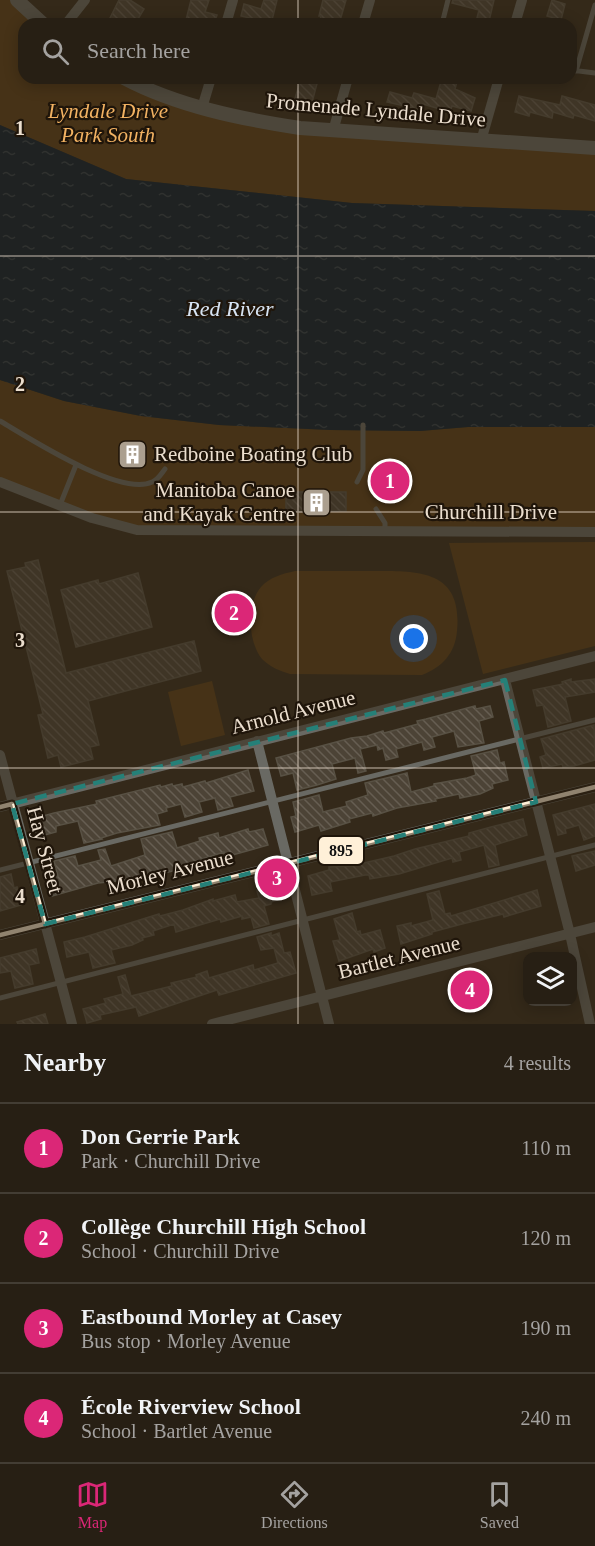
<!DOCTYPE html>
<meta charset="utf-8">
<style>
:root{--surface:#271f14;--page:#2f271d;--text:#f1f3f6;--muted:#a4a2a0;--line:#433d34;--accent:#db2777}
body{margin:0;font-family:"Times New Roman",serif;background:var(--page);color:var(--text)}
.controls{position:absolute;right:18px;bottom:18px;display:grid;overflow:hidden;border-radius:12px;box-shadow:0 3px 15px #0003}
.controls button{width:54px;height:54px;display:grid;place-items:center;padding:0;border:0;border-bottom:2px solid var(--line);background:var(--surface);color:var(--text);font:30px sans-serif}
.you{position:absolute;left:414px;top:639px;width:21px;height:21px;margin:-15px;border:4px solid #fff;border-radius:50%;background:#1a73e8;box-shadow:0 0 0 9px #1a73e833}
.badge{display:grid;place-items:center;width:39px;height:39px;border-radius:50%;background:var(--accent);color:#fff;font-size:20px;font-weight:700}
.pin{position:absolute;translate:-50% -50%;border:3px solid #fff;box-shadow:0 2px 6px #0006}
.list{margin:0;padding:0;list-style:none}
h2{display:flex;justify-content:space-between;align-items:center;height:78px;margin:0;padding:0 24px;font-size:26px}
h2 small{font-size:20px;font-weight:400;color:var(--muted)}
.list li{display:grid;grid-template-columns:39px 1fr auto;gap:18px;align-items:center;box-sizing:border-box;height:90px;padding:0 24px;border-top:2px solid var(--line)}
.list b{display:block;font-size:22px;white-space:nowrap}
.list p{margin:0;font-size:20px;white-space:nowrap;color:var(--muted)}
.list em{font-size:20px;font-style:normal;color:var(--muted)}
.icon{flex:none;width:33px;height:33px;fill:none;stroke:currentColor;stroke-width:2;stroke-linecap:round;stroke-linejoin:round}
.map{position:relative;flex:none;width:595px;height:1024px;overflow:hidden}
.search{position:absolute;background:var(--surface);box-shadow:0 3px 15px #0003;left:18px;right:18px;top:18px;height:66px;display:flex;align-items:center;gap:15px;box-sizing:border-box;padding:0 21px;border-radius:18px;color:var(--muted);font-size:22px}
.sheet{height:438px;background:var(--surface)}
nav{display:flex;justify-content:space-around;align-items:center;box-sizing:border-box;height:84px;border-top:2px solid var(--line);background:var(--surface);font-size:16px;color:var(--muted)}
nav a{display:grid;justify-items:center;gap:3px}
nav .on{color:var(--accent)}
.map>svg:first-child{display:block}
.green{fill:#5b3d14}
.water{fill:url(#water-ripples)}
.building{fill:url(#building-back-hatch);stroke:#585144;stroke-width:1.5}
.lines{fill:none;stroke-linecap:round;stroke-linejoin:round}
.service{stroke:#696963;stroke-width:5}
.minor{stroke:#696963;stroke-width:10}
.tertiary{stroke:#696963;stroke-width:14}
.bus-1-casing{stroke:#1f150a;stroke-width:9}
.bus-1{stroke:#fff0d8;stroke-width:4.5}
.marked{fill:none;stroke:#258078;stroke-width:4.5;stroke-dasharray:12 8;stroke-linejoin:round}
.grid{fill:none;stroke:#ebdece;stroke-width:1.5;stroke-opacity:0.55}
.labels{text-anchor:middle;stroke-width:4.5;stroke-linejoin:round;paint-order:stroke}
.street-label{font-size:21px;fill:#ebdece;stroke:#1f150a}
.park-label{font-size:21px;font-style:italic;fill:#f2b262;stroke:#1f150a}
.poi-label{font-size:21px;fill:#ebdece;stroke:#1f150a;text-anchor:start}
.water-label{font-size:22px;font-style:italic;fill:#d7e4f3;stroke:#1f150a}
.grid-label{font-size:20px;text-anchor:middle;font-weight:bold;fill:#ebdece;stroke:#1f150a;stroke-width:4.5;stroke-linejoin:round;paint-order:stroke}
.line-badge{stroke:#1f150a;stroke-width:2}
.pale-badge-label{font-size:16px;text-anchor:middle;font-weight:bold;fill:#111}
</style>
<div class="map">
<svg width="595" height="1024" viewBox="0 0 595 1024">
<defs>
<pattern id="water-ripples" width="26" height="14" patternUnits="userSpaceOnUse" patternTransform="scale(1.5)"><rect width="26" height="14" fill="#061a2d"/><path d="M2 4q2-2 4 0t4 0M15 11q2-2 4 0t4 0" fill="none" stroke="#2a3b4a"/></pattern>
<pattern id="building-back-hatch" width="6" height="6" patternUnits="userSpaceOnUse" patternTransform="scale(1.5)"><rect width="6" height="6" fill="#4c4336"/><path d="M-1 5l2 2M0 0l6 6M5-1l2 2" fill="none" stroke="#665e52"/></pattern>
</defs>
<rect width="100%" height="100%" fill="#34291a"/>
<!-- green -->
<path class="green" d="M0,0h14l26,24h-16v54h95l145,48 331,22v63l-243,-8 -226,-24 -126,-54z
M0,380l64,21 77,15 78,9 111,5 90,1 48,-4h127v105l-458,-2 -137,-48z
M595,542v104l-112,28 -34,-131z
M295,571c24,0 49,0 74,0 47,0 94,-3 88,60 -2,23 -15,36 -35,44l-132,-1c-10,-3 -20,-7 -28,-15 -14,-17 -16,-55 -1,-72 9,-10 21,-13 34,-16z
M212,681l13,54 -44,11 -13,-54z"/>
<!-- water -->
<path class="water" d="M0,125l126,54 226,24 243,8v216h-127l-48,4 -90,-1 -111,-5 -78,-9 -77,-15 -64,-21z"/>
<!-- building -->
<path class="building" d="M119,0h11l14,9 -9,15h-28z
M191,0h18l-4,12 12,3 -3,9h-29z
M264,0h13l-6,24h-10l1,-3 -21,-5 3,-12 17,5z
M323,0h23l-7,24 -19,-4 1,-4h-2z
M453,0h41l-5,21 -12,-3 2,-8 -27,-7z
M552,0l13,4 -4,16 -14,-4z
M301,78l17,2 -7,26 -17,-4z
M442,78h16l-3,11 20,9 -4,13 -19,-5 -2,6 -27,-8 -1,6 -35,-8 3,-10 22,6 2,-5 22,6z
M519,96l41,9 2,-9 33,9v16l-21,-6 -1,3 -20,-6 -1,6 -22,-6 -1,4 -14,-4z
M124,447l19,4 -1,10 -20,-3z
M286,492h60v19l-60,1z
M38,560l28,113 128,-32 7,30 -113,30 11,44 -9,2 3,12 -32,8 -3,-12 -10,3 -10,-43 5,-1 -36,-143 19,-4 -1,-4z
M138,573l14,54 -76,20 -15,-57 37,-10 1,4z
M571,679v3l24,-3v13l-30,5 6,24 -23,6 -5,-22 -6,1 -4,-16 30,-6 -1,-2z
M475,706l1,3 14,-3 3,11 -14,4 5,22 -26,4 -4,-16 -22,6 3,10 -11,3 -2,-8 -26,7 2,8 -12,3 -3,-12 -5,2 -1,-5 -17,4 6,22 -8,2 -3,-15 -23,6 4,15 -19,6 -20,5 -4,-17 -12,3 -5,-18 75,-20 16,-2 16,-5 1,2 34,-9 -1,-3 9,-2z
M594,725l1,35 -21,6 -11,1 -1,-3 -19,4 -3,-11 6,-2 -5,-16z
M497,750l3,13 4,-1 4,18 -16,4 1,4 -13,6 -20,4 -1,-4 -24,5 1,2 -39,7 -24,8 -1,-3 -23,6 1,3 -29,9 -2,-6 -24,7 -4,-15 5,-1 -3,-14 26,-7 4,17 24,-6 -1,-4 22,-7 -3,-12 34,-8 8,-2 4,19 23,-6v-2l33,-6 9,-3 -5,-19z
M248,770l6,21 -24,6 3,9 -15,4 -3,-12 -16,4 3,10 -17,5 -4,-13 -15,4 1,3 -10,3 3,11 -43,8 -16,5 1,1 -18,4 -6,-22 -22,5v6l-19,5 -4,-14 11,-3 -1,-4 11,-3 43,-9 -1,-3 64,-16 1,2 11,-3 1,2 9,-2 1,3 22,-6 1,2z
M595,804v32l-11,4 -5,-15 -14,4 1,4 -8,2 -5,-20z
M523,819l4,16 -32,10 4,20 -10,2 -5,-22 -25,7 2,8 -8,2 -1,-4 -53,16 -29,5 -1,-4h-4l-35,7 2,9 -20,4 -4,-19 21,-6v-3l22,-1 43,-10 21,-7 54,-13v-3l22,-6z
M248,829l1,3 14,-3 5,16 -43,12 -1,-5 -32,10 1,4 -32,8 -1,-2 -32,8 -30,3 -46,13 -4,-18 10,-2 -4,-15 21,-5 3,10 23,-6 -3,-10 7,-1 6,17 34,-11 -4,-16 31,-7 5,16 23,-7 -1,-3 19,-5 1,5z
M595,851v14l-19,6 -4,-15z
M11,874l3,14 3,-1 4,18 -21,6v-34z
M278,885l3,14 -10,3v2l-7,2 5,18 -15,4 -3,-11 -9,2v-3l-21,6 -1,-3 -44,13 -2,-8 -21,7 1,4 -12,3 1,2 -11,5 -21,5 4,13 -22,5 -4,-16 -22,5 -3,-15 21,-5 74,-23 1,2 23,-6 30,-11v2l22,-6 2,7 22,-4 -2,-7z
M537,890l4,16 -37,11 -1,-3 -41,10 -30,8v2l-31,10 -4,-18 14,-3v3l22,-6 -6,-26 12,-3 6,23 5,-1 1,3z
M352,913l5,19 3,-1 1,4 19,-5 5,18 -11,4 -1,-3 -34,12 -6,-20 7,-1 -6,-21z
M271,933v3l8,-3 5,20 6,-1 6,21 -77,22 -2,-5 -78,26 -3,-9 -36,8 1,4 -14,4 -4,-14 23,-6 -2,-4 19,-5 -5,-17 7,-2 6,21 41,-10 -1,-3 26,-6 -1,-2 11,-4 2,7 44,-13 1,5 24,-7 -4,-15 -13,2 -4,-13z
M36,949l3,14 -10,2 4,19 -18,4 -4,-17 -11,2v-15z
M45,1014l3,10h-30l-1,-2z"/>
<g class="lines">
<!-- service -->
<path class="service" d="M442,24l6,-24
M571,70l24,3
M576,71l19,-66
M0,421c29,17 120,76 152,61 6,-2 9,-8 13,-13
M357,482l6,-12v-45
M60,505l16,-40
M376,509l9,14v8
M0,870l595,-150
M0,998l595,-153"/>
<!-- minor -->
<path class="minor" d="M66,24l19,-24
M226,24l7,-24
M363,24l7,-24
M515,24l7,-24
M202,108l9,-30
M333,131l15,-53
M481,141l18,-63
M0,482l92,36 45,12 458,2
M505,680l65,254 20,90
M257,741l72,283
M0,755l72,269
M0,807l595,-151
M0,935l595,-148
M212,1024l383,-97"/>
<!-- tertiary -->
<path class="tertiary" d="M17,0l26,24
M124,78c53,28 117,41 176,50l295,20"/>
<defs>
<path id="bus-1" d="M0,807l12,-3 33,120
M0,935l595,-148"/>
</defs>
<!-- bus-1 casing -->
<use href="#bus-1" class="bus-1-casing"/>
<!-- bus-1 -->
<use href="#bus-1" class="bus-1"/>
</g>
<!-- marked area -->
<path d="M0 0H595V1024H0ZM505,680l31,122 -491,122 -33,-120z" fill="#34291a" fill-opacity=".55" fill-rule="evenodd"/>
<path class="marked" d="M505,680l31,122 -491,122 -33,-120z"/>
<!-- grid -->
<path class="grid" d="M298,0v24M298,78v946M0,256h595M0,512h595M0,768h595"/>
<!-- icons -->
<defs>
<symbol id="building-square" viewBox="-11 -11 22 22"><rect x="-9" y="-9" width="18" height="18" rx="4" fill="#ab9f8f" stroke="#1f150a"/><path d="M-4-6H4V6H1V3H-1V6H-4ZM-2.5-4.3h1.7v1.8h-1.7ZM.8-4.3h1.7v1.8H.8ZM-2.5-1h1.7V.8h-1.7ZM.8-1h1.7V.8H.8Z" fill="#fff"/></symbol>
</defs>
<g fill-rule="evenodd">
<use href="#building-square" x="116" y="438" width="33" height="33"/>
<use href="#building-square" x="300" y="486" width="33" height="33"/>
</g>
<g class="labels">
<!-- street labels -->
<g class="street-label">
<text transform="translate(376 110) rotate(5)" y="7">Promenade Lyndale Drive</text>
<text x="491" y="519">Churchill Drive</text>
<text transform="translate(293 712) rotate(-14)" y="7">Arnold Avenue</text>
<text transform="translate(45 850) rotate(75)" y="7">Hay Street</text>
<text transform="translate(170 872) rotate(-14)" y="7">Morley Avenue</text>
<text transform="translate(399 957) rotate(-14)" y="7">Bartlet Avenue</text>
</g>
<!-- park labels -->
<g class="park-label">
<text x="108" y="118">Lyndale Drive<tspan x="108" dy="24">Park South</tspan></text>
</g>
<!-- poi labels -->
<g class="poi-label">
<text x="154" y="461">Redboine Boating Club</text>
<text x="295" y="497" text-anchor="end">Manitoba Canoe<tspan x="295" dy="24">and Kayak Centre</tspan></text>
</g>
<!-- water labels -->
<g class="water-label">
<text x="230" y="316">Red River</text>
</g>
</g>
<g class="grid-label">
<text x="20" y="135">1</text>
<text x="20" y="391">2</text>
<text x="20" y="647">3</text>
<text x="20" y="903">4</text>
</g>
<rect class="line-badge" x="318" y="836" width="46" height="29" rx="6" fill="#fff0d8"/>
<g class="pale-badge-label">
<text x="341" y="856">895</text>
</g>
</svg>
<div class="controls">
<button><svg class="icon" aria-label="layers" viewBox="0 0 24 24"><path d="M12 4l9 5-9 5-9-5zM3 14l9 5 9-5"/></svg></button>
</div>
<div class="you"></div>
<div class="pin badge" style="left:390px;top:481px">1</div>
<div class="pin badge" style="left:234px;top:613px">2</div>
<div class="pin badge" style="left:277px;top:878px">3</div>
<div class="pin badge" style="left:470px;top:990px">4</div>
<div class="search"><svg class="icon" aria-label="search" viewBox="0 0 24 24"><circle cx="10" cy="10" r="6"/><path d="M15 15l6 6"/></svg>Search here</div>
</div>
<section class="sheet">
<h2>Nearby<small>4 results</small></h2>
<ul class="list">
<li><span class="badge">1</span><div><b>Don Gerrie Park</b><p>Park · Churchill Drive</p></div><em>110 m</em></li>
<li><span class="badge">2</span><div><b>Collège Churchill High School</b><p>School · Churchill Drive</p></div><em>120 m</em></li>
<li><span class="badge">3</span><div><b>Eastbound Morley at Casey</b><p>Bus stop · Morley Avenue</p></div><em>190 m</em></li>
<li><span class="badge">4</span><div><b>École Riverview School</b><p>School · Bartlet Avenue</p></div><em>240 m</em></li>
</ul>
</section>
<nav>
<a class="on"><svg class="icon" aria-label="map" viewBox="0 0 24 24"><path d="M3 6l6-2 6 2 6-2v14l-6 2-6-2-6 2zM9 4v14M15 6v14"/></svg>Map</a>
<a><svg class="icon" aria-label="directions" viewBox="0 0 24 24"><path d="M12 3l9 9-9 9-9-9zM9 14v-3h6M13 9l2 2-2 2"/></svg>Directions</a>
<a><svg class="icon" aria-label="saved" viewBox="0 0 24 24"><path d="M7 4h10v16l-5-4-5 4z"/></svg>Saved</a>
</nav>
